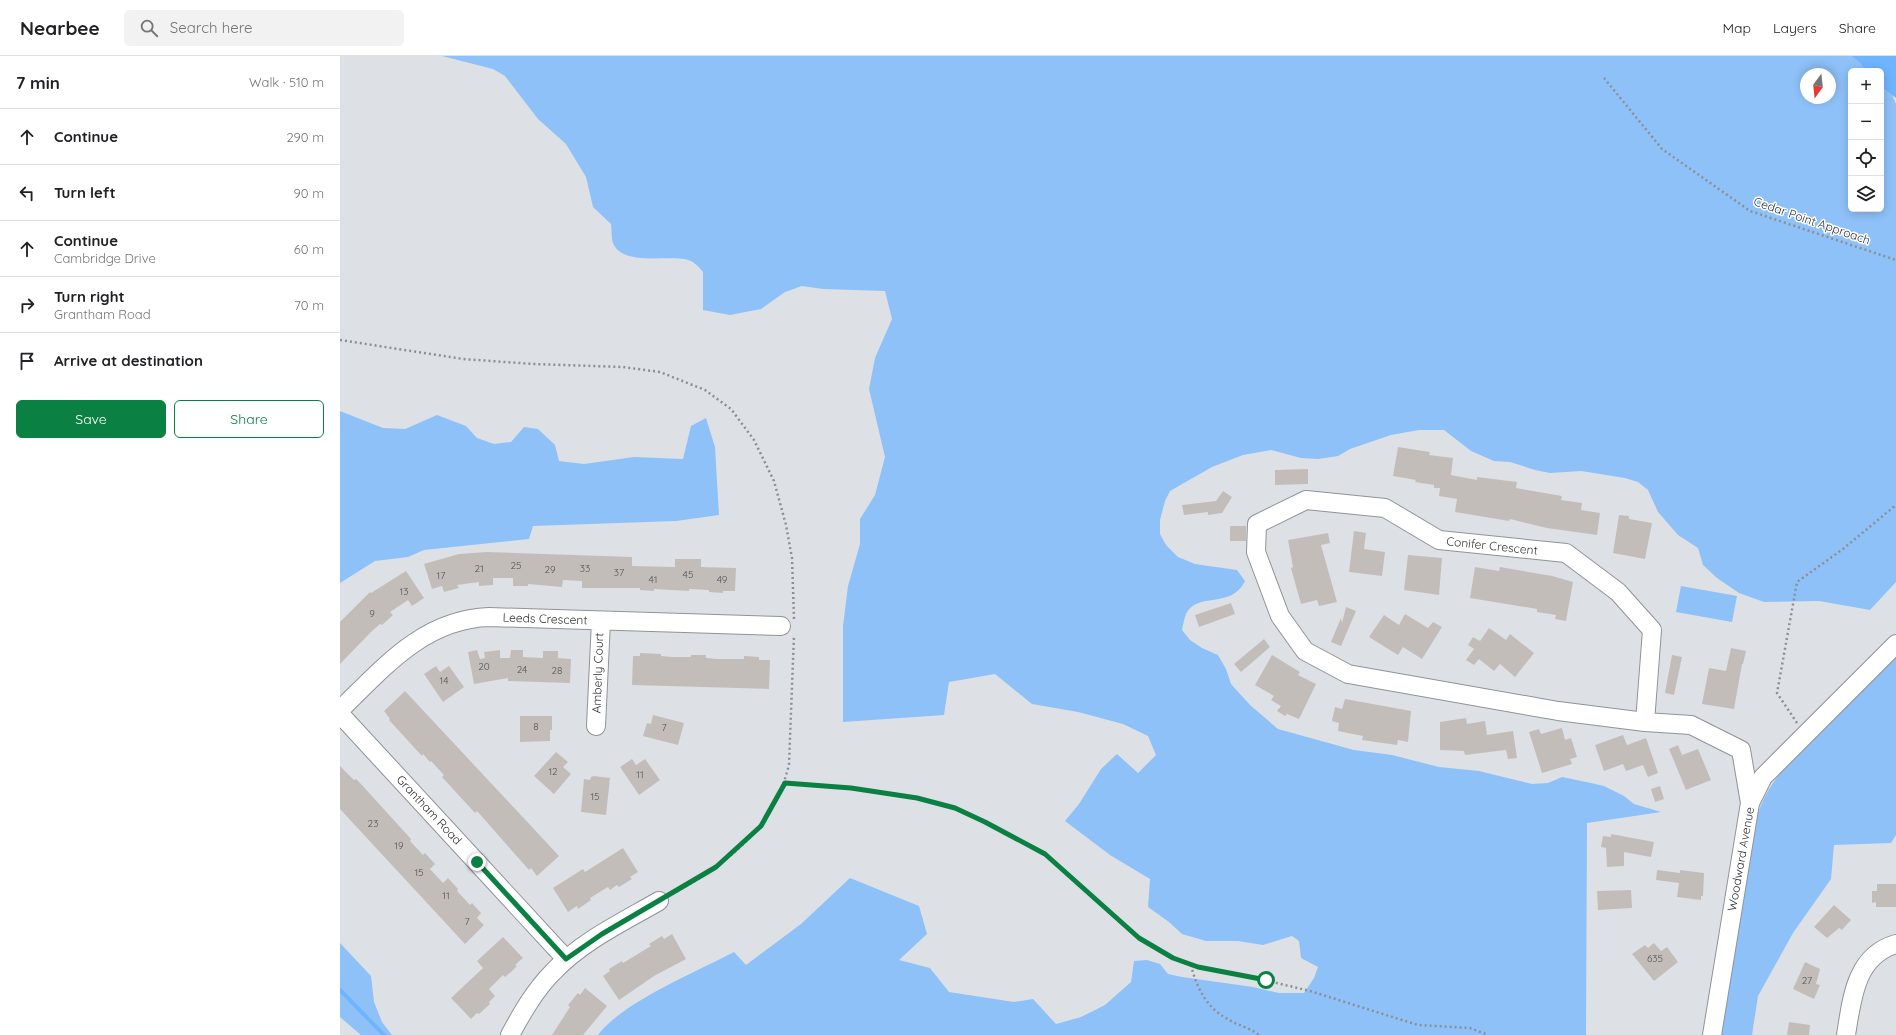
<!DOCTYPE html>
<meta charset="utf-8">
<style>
:root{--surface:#fff;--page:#f2f2f2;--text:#202124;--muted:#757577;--line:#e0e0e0;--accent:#0b8043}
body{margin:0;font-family:Quicksand,sans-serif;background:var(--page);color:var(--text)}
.controls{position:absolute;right:12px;top:12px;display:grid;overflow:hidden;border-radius:6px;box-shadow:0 2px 10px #0003}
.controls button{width:36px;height:36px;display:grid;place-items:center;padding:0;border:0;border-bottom:1px solid var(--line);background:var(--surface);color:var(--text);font:20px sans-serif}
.compass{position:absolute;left:1460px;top:12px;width:36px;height:36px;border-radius:50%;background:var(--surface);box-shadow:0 2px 10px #0003;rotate:195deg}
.stop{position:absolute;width:12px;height:12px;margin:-9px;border:3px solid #0b8043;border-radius:50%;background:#fff}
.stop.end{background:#0b8043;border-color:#fff;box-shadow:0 1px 4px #0008}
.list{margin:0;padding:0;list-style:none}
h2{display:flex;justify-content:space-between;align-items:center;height:52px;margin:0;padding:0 16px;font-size:17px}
h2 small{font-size:13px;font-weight:400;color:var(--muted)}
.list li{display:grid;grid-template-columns:26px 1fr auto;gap:12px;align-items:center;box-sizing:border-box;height:56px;padding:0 16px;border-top:1px solid var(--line)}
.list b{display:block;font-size:15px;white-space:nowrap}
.list p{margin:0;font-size:13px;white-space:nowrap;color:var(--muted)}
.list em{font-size:13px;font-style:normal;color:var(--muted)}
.actions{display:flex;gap:8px;padding:12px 16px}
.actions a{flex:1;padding:9px 0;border:1px solid var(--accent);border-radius:6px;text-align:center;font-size:14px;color:var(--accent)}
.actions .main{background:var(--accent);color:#fff}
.icon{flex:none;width:22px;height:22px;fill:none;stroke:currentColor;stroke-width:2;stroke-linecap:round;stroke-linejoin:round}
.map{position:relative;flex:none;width:1556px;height:979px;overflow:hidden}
header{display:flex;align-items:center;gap:24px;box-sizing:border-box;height:56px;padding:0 20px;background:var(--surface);border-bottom:1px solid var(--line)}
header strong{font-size:19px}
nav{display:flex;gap:22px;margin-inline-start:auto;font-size:14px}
.search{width:280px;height:36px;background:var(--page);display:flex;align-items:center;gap:10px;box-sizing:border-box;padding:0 14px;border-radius:6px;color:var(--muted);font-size:15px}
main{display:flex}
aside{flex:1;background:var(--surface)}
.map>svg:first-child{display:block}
.green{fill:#8ec1f8;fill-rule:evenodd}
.water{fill:#6fb4fe}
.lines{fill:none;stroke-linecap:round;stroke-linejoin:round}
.stream{stroke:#6fb4fe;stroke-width:4}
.building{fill:#c3bdba}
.minor-casing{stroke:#8f9398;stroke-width:20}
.path{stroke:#8c8f92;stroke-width:2.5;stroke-dasharray:2 3;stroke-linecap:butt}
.minor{stroke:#fff;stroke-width:18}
.route{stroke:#0b8043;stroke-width:5}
.labels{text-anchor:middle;stroke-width:3;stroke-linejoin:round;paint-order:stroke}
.number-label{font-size:10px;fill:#545354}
.street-label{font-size:12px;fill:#2f3032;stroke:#fff}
</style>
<header>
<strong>Nearbee</strong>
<div class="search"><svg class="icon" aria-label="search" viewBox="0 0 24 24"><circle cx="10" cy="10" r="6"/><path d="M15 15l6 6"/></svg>Search here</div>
<nav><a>Map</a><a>Layers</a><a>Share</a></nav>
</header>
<main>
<aside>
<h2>7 min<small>Walk · 510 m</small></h2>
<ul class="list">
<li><svg class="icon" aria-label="ahead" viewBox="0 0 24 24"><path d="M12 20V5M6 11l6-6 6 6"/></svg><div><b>Continue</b></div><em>290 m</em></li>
<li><svg class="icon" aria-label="left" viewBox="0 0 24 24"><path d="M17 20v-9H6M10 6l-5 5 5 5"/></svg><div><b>Turn left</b></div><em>90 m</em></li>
<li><svg class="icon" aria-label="ahead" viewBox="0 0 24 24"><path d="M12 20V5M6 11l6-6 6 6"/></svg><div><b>Continue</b><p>Cambridge Drive</p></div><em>60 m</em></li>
<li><svg class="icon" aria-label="right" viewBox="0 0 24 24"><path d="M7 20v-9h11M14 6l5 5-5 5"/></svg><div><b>Turn right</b><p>Grantham Road</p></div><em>70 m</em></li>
<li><svg class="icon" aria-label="arrive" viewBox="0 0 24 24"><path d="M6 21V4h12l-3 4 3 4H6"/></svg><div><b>Arrive at destination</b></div></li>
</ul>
<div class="actions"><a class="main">Save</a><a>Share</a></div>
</aside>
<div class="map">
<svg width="1556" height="979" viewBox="0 0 1556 979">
<rect width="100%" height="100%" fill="#dde1e6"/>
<!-- green -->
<path class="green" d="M102,0h1409l9,7 6,8h-15v138h30v-122l11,8 4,9v478l-26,28 -51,-9 -55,1 -25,-9 -22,-15 -14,-13 -5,-17 -20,-13 -20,-23 -10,-22 -10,-8 -13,-4 -44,-7 -31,2 -15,-3 -25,-8 -16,-1 -23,-10 -27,-21h-25l-28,5 -41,14 -12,7 -20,3 -17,-1 -30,-8 -28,5 -31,12 -42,24 -5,10 -5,19v14l6,11 12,12 17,7 42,6 8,11c-14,29 -48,10 -59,33 -2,5 -3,11 -4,16l8,10 12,8 16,7 8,14 5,15 19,21 28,24 76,21 38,5 47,12 40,4 53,13 16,-1 14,-6 29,6 13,3 20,10 10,8 27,8 -74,11 -1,212h-988c23,-32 100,-64 136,-83l12,13 55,-41 49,-46 69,28 8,28 -28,26 31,8 19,24 65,10 19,-3 23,25 25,-7 24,-12 26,-23 3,-21 13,-1 13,4 8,10 14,3 71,10 26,6h25l10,-15 4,-11 -17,-9 -2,-17 -7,-5 -29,9 -25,-4h-32l-24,-7 -13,-12 -21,-15 2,-28 -40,-24 -45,-34 14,-17 22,-35 16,-15 21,19 18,-18 -8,-19 -25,-12 -45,-12 -46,-8 -37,-30 -46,8 -5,33 -101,7v-96l5,-40 12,-42v-25l15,-24 10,-38 -16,-68 6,-31 17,-39 -7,-28 -62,-2 -21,-3 -17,6 -24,17 -31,6 -27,-5v-38c-3,-4 -8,-9 -12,-11 -19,-8 -68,7 -78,-18 -2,-5 -1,-13 -2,-19l-18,-17 -7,-30 -20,-33 -28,-25 -33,-43 -12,-7zM1466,18h24v24h-24z
M0,355l43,17 22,1 32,-14 29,11 11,12 17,6 17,-2 13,-15 14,2 17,16 4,16 25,3 50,-7 49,2 8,-33 15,-8 9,29 4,68 -43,6 -143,5 -4,13 -105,11 -16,7 -33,4 -35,22z
M1341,530l56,10 -5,26 -56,-10z
M1556,599v180l-5,8 -57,2 -3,34 -38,54 -35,63 -6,39h-31l34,-213c7,-24 18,-42 35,-60z
M0,887l31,33 3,26 8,20 10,13h-31l-21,-18z"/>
<!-- water -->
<path class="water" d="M1511,0h45v42l-15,-11v-16h-15l-6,-8z"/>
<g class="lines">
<!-- stream -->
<path class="stream" d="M0,934l44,45"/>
</g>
<!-- building -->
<path class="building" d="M1058,391l32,5 -1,3 24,3 -2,17 26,5v-3l40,5 -1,6 46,8 -1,4 21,3 -1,7 19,3 -3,22 -50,-7 -37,-9 -1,2 -54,-9 2,-13 -18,-3 1,-8h-6v-3l-19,-3 1,-2 -23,-4z
M968,413v15l-33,1v-15z
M883,435l9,6 -10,16 -14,2v-3l-24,3 -2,-10 34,-4z
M1279,459l10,1v3l23,4 -7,36 -32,-6z
M890,470h16v15h-16z
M1014,475l12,2 -2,16 21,3 -3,24 -33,-4z
M988,477l2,10 -9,2 16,57 -18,4 -2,-6 -16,4 -10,-36 2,-1 -5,-27z
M147,496l145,5v9l43,1v-8h26v8l35,1 -1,23h-12v2l-14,-1v-2l-20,-1v2l-35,-2v2l-14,-1v-2h-58v-7l-19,-1 -1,7 -34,-3v2h-15v-8h-20v7l-14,1v-4l-22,3 2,3 -15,4 -2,-6 -10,3 -8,-25 35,-10z
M1068,499l34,3 -3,37 -35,-5z
M1135,511l24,4 1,-4 52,9 21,6 -7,39 -11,-2 1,-4 -19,-3v-3l-67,-11z
M66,515l18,27 -12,8 -4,-6 -18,12 3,3 -11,10 -2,-1 -8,7 -32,33v-42l30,-30 1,1z
M891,547l4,11 -36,13 -4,-12z
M1006,551l10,4 -15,35 -10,-4 10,-24 1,5z
M1065,558l23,14 5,-6 9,5 -20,32 -19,-12 -5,8 -29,-18 15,-22 15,10z
M1149,572l17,12 4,-6 24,19 -19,24 -15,-13 -6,7 -15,-12 -5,6 -8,-5 8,-11 -6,-4 5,-8 7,4z
M924,583l6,8 -29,25 -7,-8z
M1391,592l15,3 -3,13h-1l-8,45 -32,-5 7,-36 17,3z
M137,594l3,9 5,-1 -1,-6 16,-2v8h10l1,-8h12v7l20,1v-7h15v7l13,1 -1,24 -62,-2v-3l-34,6 -6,-32z
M300,597l21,1v2l11,1h19v-2h15v3l11,1h27v-3l15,1v3h11l-1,29 -137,-4 1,-29h7z
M932,599l28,17 -2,3 18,9 -17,35 -12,-5 -2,2 -8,-5 4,-5 -10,-6 3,-4 -19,-11z
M1332,599l10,2 -8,38 -9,-2z
M96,610l4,6 9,-6 15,21 -21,15 -19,-28z
M65,635l154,165 -22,20 -6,-8 -2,2 -52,-59 -2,2 -33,-36 2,-2 -13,-14 -1,1 -7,-8 -1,2 -33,-36 1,-1 -6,-8z
M1005,643l66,12 -3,31 -10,-2 -1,5 -35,-5 1,-4 -25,-5 1,-8 -7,-2 3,-14 7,2z
M313,659l31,8 -6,22 -35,-9 4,-13 4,1z
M180,660h32v14h-2v11l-30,1z
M1126,662l1,6 18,-3 2,14 26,-4 4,27 -9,1 -2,-9 -41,5 -1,-4 -24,-1v-28z
M1222,672l3,12 6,-2 6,19 -7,2 2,5 -30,9 -13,-41 10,-3 2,5z
M1283,679l4,10 19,-7 12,35 -10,4 -5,-12 -17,6 -3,-7 -19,7 -9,-26z
M1338,689l4,10 16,-6 13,31 -25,10 -17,-41z
M216,696l12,10 -5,5 8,7 -17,20 -20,-18z
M292,703l4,6 9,-6 15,21 -21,15 -19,-28z
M0,710l14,14 2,-1 5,5 50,55 -1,2 13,14 2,-2 10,11 -5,5 13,14 5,-5 10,11 -1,2 13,14 2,-2 9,10 -4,5 7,7 -19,19 -125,-135z
M254,720l16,2 -4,37 -25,-3 3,-33 6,1 1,-3z
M1320,730l4,13 -9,3 -4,-13z
M1271,778l43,8 -3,15 -27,-5v14l-17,1 -1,-19 -5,-1 2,-11 8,1z
M283,792l15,24 -8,5 2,2 -13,8 -2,-2 -7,5 -2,-3 -18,11 1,2 -13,9 -1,-3 -9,6 -15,-24 30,-19 2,3z
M1317,814l23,3v-3l24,3 -1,23h-2v4l-24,-3 2,-14 -23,-3z
M1537,828h19v23h-20v-5l-4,1v-12h5z
M1291,834l1,18 -34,2 -1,-19z
M1494,849l17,15 -9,10 -3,-2 -12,10 -13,-11z
M332,878l14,25 -32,17 -35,24 -16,-24 7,-5 -1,-2 13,-8 1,2 28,-17 -2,-2 13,-8 2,3z
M163,881l20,21 -8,7 2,1 -6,6 -6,5 -2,-2 -14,14 6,7 -6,6 1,2 -11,10 -2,-1 -6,6 -20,-21 32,-30 -6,-7z
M1314,887l7,8 6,-4 11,15 -24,19 -22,-27 13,-9 3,3z
M1465,906l15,7 -4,15 4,1 -6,14 -21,-10z
M245,932l22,18 -24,29h-31l18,-28 -2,-2 10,-12 2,2z
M1449,966l21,3 -1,10h-22z"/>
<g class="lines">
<defs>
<path id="minor" d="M0,654c43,-42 84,-91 149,-93l292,9
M0,658l226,245
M1305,666l7,-92 -34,-38 -52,-39 -127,-13 -54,-32 -79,-8 -49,24 -1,28 24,64 25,35 43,23 210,37 87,11 46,3 50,25 9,53
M256,670l5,-105
M170,979c12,-22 25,-45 43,-63 29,-31 70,-50 106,-71
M1372,979l38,-232 13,-26 133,-133
M1506,979c6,-36 9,-79 50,-91"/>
</defs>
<!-- minor casing -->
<use href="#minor" class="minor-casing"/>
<!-- path -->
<path class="path" d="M1264,22l58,71 88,62 146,49
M0,284l123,19 70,5 90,3 37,5 45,18 26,19 23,31 20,41 12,44 6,33 2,61
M1457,667l-20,-30 20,-111 46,-33 53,-44
M445,727l66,5 66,9 38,11 30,14 60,32 94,84 34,20 18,7 52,10 67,16 108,34 52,3 18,7
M332,838c54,-29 103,-67 117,-130l5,-129
M851,909c5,21 15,42 35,53 10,7 23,9 33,17"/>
<!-- minor -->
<use href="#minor" class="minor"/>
</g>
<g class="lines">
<!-- route -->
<path class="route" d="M137,806l89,97 36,-25 114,-67 45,-41 24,-43 66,5 66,10 38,10 30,14 60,32 94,84 34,20 25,9 68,13"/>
</g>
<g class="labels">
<!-- number labels -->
<g class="number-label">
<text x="176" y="513">25</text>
<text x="139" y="516">21</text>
<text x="245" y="516">33</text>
<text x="210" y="517">29</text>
<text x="279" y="520">37</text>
<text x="348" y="522">45</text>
<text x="101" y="523">17</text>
<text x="313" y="527">41</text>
<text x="382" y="527">49</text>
<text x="64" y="539">13</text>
<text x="32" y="561">9</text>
<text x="144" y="614">20</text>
<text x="182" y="617">24</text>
<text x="217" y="618">28</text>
<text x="104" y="628">14</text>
<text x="196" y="674">8</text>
<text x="324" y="675">7</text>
<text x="213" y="719">12</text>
<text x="300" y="722">11</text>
<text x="255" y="744">15</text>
<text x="33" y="771">23</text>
<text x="59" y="793">19</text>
<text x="79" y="820">15</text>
<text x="106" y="843">11</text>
<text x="127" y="869">7</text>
<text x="1315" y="906">635</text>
<text x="1467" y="928">27</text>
</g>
<!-- street labels -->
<g class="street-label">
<text transform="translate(1472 165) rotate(19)" y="4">Cedar Point Approach</text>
<text transform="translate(1152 490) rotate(6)" y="4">Conifer Crescent</text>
<text transform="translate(205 563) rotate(2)" y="4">Leeds Crescent</text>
<text transform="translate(258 617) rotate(-88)" y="4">Amberly Court</text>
<text transform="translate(89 754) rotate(47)" y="4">Grantham Road</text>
<text transform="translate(1401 803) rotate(-80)" y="4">Woodward Avenue</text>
</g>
</g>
</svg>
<div class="controls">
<button>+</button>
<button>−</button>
<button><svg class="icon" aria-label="locate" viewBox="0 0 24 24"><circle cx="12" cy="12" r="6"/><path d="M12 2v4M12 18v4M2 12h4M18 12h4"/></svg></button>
<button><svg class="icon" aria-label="layers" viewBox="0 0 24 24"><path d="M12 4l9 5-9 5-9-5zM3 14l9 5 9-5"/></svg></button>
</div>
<svg class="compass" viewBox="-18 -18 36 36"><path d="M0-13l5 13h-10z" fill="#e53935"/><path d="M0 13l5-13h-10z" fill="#757577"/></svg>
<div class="stop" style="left:926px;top:924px"></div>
<div class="stop end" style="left:137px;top:806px"></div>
</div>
</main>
